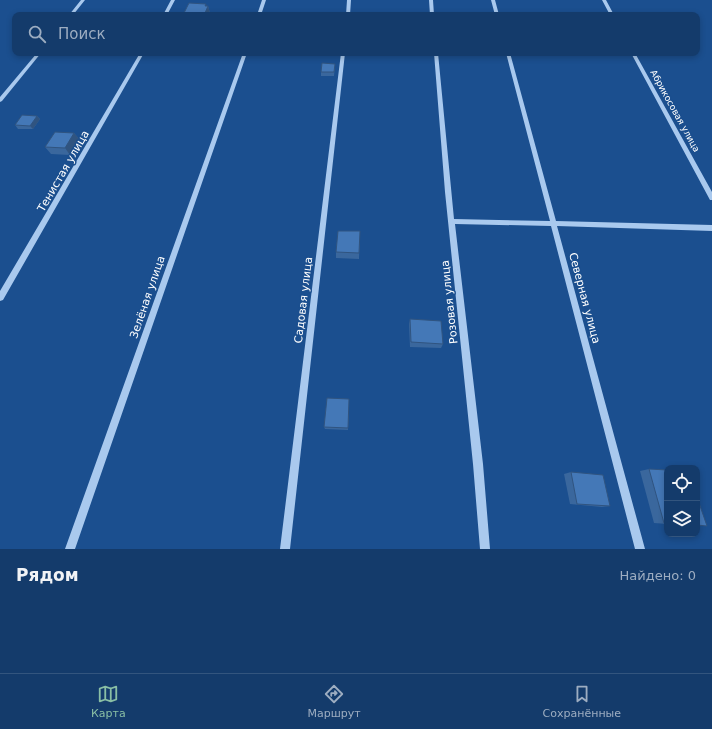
<!DOCTYPE html>
<html lang="ru">
<meta charset="utf-8">
<style>
:root{--surface:#143b6b;--page:#214673;--text:#f1f3f6;--muted:#9dadc1;--line:#33557e;--accent:#8abfa5}
body{margin:0;font-family:"DejaVu Sans",sans-serif;background:var(--page);color:var(--text)}
.controls{position:absolute;right:12px;bottom:12px;display:grid;overflow:hidden;border-radius:8px;box-shadow:0 2px 6px #0003}
.controls button{width:36px;height:36px;display:grid;place-items:center;padding:0;border:0;border-bottom:1px solid var(--line);background:var(--surface);color:var(--text);font:20px sans-serif}
.list{margin:0;padding:0;list-style:none}
h2{display:flex;justify-content:space-between;align-items:center;height:52px;margin:0;padding:0 16px;font-size:17px}
h2 small{font-size:13px;font-weight:400;color:var(--muted)}
.icon{flex:none;width:22px;height:22px;fill:none;stroke:currentColor;stroke-width:2;stroke-linecap:round;stroke-linejoin:round}
.map{position:relative;flex:none;width:712px;height:549px;overflow:hidden}
.search{position:absolute;background:var(--surface);box-shadow:0 2px 6px #0003;left:12px;right:12px;top:12px;height:44px;display:flex;align-items:center;gap:10px;box-sizing:border-box;padding:0 14px;border-radius:8px;color:var(--muted);font-size:15px}
.sheet{height:124px;background:var(--surface)}
nav{display:flex;justify-content:space-around;align-items:center;box-sizing:border-box;height:56px;border-top:1px solid var(--line);background:var(--surface);font-size:11px;color:var(--muted)}
nav a{display:grid;justify-items:center;gap:2px}
nav .on{color:var(--accent)}
.map>svg:first-child{display:block}
.lines{fill:none;stroke-linecap:round;stroke-linejoin:round}
.minor{fill:#a9c9ee;fill-rule:evenodd}
.wall{fill:#3a679d}
.shaded-wall{fill:#305480}
.building{fill:#4478b7;stroke:#305480}
.labels{text-anchor:middle;stroke-width:3;stroke-linejoin:round;paint-order:stroke}
.far-street-label{font-size:9px;fill:#fff;stroke:#1b4f8f}
.street-label{font-size:11px;fill:#fff;stroke:#1b4f8f}
</style>
<div class="map">
<svg width="712" height="549" viewBox="0 0 712 549">
<rect width="100%" height="100%" fill="#1b4f8f"/>
<g class="lines">
<!-- minor -->
<path class="minor" d="M81,0h4l-12,15h-4z
M171,0h4l-8,15h-4z
M262,0h4l-5,15h-4z
M347,0h4l-1,15h-4z
M429,0h4l1,15h-4z
M491,0h4l4,15h-4z
M602,0h4l8,15h-4z
M37,53h4l-39,48 -2,1v-5z
M140,53h4l-141,247 -3,1v-10z
M243,53h4l-172,496h-10z
M341,53h4l-55,496h-10z
M434,53h4l16,166 96,2 -44,-168h4l46,168 156,4v6l-155,-5 88,323h-10l-84,-323 -96,-2 28,240 7,85h-10l-7,-85 -28,-272z
M631,53h4l77,139v8h-2z"/>
</g>
<!-- wall -->
<path class="wall" d="M206,6h2l2,7v2h-25l-1,-2z
M335,64l-1,12h-13v-4z
M37,116l3,3 -7,10h-15l-3,-4z
M74,133l6,7 -10,15 -19,-1 -6,-7z
M360,231l-1,28 -23,-1v-6z
M410,319l33,25 -2,4 -31,-1 -1,-23z
M349,399l-1,31 -23,-1 -1,-2z
M649,469l18,1v54l-13,-1 -14,-52z
M571,472l39,34 -8,1 -32,-3 -6,-30z"/>
<!-- shaded-wall -->
<path class="shaded-wall" d="M206,4l1,4 1,-2 2,7v2h-4l-1,-9z
M37,116l3,3 -7,10 -3,-3z
M74,133l6,7 -10,15 -5,-7z"/>
<!-- building -->
<path class="building" d="M189,3l17,1 -1,2h3l-3,7h-21z
M322,63l13,1 -1,8h-13z
M22,115l15,1 -7,10 -15,-1z
M55,132l19,1 -9,15 -20,-1z
M338,231h22l-1,22 -23,-1z
M410,319l31,2 2,23 -32,-2z
M327,398l22,1 -1,29 -24,-1z
M649,469l18,1v53h-3z
M571,472l32,3 7,31 -33,-2z
M697,497l10,29 -10,-1z"/>
<g class="labels">
<!-- far-street labels -->
<g class="far-street-label">
<text transform="translate(675 111) rotate(61)" y="3">Абрикосовая улица</text>
</g>
<!-- street labels -->
<g class="street-label">
<text transform="translate(63 171) rotate(-60)" y="4">Тенистая улица</text>
<text transform="translate(147 297) rotate(-71)" y="4">Зелёная улица</text>
<text transform="translate(585 298) rotate(75)" y="4">Северная улица</text>
<text transform="translate(303 300) rotate(-83)" y="4">Садовая улица</text>
<text transform="translate(449 302) rotate(-96)" y="4">Розовая улица</text>
</g>
</g>
</svg>
<div class="controls">
<button><svg class="icon" aria-label="locate" viewBox="0 0 24 24"><circle cx="12" cy="12" r="6"/><path d="M12 2v4M12 18v4M2 12h4M18 12h4"/></svg></button>
<button><svg class="icon" aria-label="layers" viewBox="0 0 24 24"><path d="M12 4l9 5-9 5-9-5zM3 14l9 5 9-5"/></svg></button>
</div>
<div class="search"><svg class="icon" aria-label="search" viewBox="0 0 24 24"><circle cx="10" cy="10" r="6"/><path d="M15 15l6 6"/></svg>Поиск</div>
</div>
<section class="sheet">
<h2>Рядом<small>Найдено: 0</small></h2>
<ul class="list">
</ul>
</section>
<nav>
<a class="on"><svg class="icon" aria-label="map" viewBox="0 0 24 24"><path d="M3 6l6-2 6 2 6-2v14l-6 2-6-2-6 2zM9 4v14M15 6v14"/></svg>Карта</a>
<a><svg class="icon" aria-label="directions" viewBox="0 0 24 24"><path d="M12 3l9 9-9 9-9-9zM9 14v-3h6M13 9l2 2-2 2"/></svg>Маршрут</a>
<a><svg class="icon" aria-label="saved" viewBox="0 0 24 24"><path d="M7 4h10v16l-5-4-5 4z"/></svg>Сохранённые</a>
</nav>
